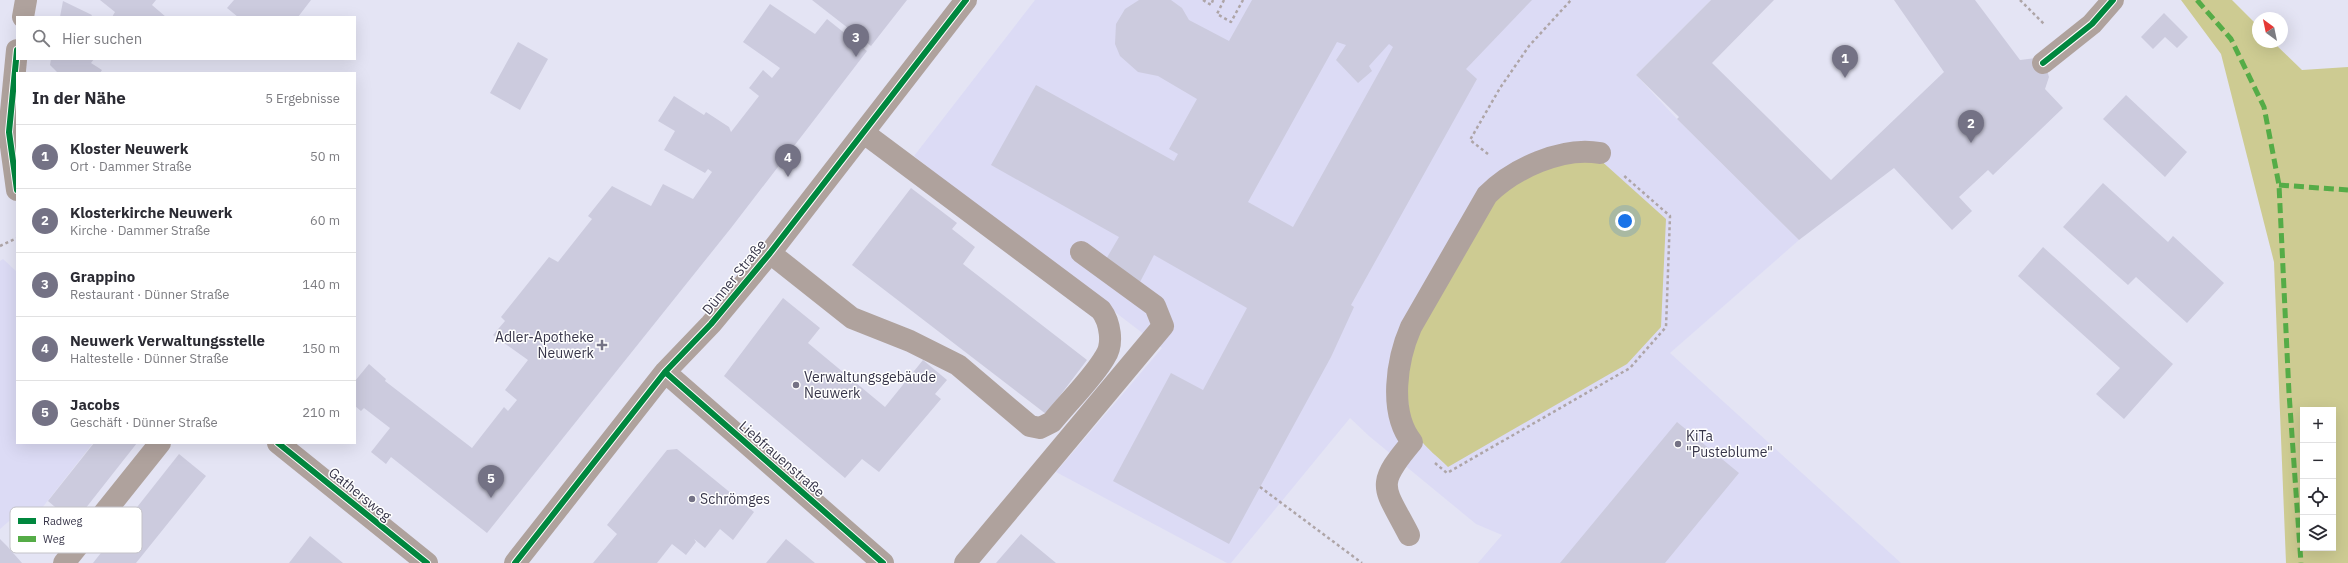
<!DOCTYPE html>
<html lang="de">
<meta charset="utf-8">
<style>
:root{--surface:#fff;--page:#f2f2f3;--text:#2b2b33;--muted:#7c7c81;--line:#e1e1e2;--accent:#747285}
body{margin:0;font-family:"IBM Plex Sans",sans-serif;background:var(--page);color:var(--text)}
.controls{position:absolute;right:12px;bottom:12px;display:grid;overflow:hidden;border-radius:0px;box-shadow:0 4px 16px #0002}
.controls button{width:36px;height:36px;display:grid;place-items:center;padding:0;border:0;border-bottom:1px solid var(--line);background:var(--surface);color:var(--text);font:20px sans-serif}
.compass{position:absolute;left:2252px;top:12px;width:36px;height:36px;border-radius:50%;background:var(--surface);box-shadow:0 4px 16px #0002;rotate:327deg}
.you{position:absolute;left:1625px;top:221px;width:14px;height:14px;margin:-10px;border:3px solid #fff;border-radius:50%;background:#1a73e8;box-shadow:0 0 0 6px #1a73e833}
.badge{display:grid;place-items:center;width:26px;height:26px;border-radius:50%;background:var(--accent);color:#fff;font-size:13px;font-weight:700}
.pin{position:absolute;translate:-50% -33px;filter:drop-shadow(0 1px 2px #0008)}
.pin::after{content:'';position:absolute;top:21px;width:14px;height:12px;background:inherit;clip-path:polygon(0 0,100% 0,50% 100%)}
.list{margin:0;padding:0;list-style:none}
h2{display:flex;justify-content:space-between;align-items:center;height:52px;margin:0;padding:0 16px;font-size:17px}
h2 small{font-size:13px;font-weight:400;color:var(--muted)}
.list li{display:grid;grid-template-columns:26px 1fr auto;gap:12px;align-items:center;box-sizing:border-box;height:64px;padding:0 16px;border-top:1px solid var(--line)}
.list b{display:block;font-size:15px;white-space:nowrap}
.list p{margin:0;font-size:13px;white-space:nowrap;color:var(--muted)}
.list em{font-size:13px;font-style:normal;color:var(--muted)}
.icon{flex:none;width:22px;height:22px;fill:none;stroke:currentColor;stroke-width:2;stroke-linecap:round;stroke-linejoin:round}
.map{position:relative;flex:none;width:2348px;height:563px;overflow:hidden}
.search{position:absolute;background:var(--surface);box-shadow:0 4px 16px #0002;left:16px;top:16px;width:340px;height:44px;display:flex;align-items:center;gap:10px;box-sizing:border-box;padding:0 14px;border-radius:0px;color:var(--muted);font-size:15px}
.panel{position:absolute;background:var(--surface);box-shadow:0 4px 16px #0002;left:16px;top:72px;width:340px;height:372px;border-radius:0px}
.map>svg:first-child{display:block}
.built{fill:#dcdbf5}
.green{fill:#cdcb92;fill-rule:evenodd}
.building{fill:#cccbde;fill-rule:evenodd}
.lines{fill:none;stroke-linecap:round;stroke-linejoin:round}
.path{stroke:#aea5a7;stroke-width:2.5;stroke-dasharray:3 3;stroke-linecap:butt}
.minor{stroke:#afa29d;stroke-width:22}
.quiet{stroke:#55ac47;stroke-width:5;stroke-dasharray:10 5;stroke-linecap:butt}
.cycleway-casing{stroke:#fff;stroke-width:8}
.cycleway{stroke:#00873e;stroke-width:6}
.poi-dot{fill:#747285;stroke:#fff;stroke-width:1.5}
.labels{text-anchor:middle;stroke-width:3;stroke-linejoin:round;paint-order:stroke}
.street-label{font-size:14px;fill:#373549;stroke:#fff}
.poi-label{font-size:14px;fill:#373549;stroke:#fff;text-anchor:start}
.key{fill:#fff;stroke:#c3c2c8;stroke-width:1}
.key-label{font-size:11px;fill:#373549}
</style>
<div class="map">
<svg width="2348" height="563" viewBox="0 0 2348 563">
<rect width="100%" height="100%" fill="#e4e4f4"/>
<!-- built -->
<path class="built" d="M1035,0h676l-75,75 41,44 122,121 -129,113 231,210h-423l24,-28 -26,-11 -107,-88 -19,-18 -119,145h-4l-171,-91 106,-124 -167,-128 -81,-64z
M3,259l14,13v171h76l-51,65 -19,1 -23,20v-268z"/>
<!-- green -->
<path class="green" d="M2181,0h51l26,26v16h15l29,28 46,-3v496h-62l-12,-301 -53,-208zM2303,410h30v138h-30z
M1598,158l68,61 -5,108 -34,37 -179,103c-10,-10 -21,-18 -29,-29 -16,-19 -11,-67 -9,-91l85,-147 13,-11 34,-21z"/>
<!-- building -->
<path class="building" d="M100,0h56l-4,5 14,12h-54l3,-5z
M234,0h77l-13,17h-60l-11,-9z
M812,0h95l-36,46z
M1139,0h32l11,8 7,12 40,21 23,-41h280l-66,69 11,10 -126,226 3,2 -23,50 -102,187 -116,-63 58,-108 32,17 44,-82 -93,-53 -14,27 -35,-21 14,-24 -128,-72 45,-80 138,76 4,-7 -9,-5 28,-50 -39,-23 -20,-4 -18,-16 -5,-12 1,-20 9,-15zM1337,42l9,3 -10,15 22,23 14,-12 -3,-5 20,-22 4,3 -100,180 -45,-25z
M1711,0h63l-62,63 119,117 113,-108 -50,-72h81l45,60 15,-2 11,9 3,10 -4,12 18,19 -70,67 -5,-5 -29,27 13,14 -20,19 -58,-62 -95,72 -122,-121 2,-2 -43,-42z
M63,1l29,14 -1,2h-31z
M770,4l45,30 12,-15 40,32 -136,177 -244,305 -96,-76 -5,7 -15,-12 19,-24 -26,-20 -3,3 -6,-5v-25l14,-17 17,15 -1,2 87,67 32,-41 4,4 9,-11 -12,-10 23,-30 -35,-25 12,-14 -4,-4 48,-60 9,5 34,-43 -4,-3 24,-30 39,20 12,-22 30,15 19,-27 -4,-3 -3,4 -41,-23 11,-19 -17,-10 16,-25 30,19 2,-3 23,15 2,5 28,-36 -10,-8 14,-18 9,8 8,-10 -37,-26z
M2164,13l24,24 -11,11 -12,-11 -12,12 -12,-12z
M518,42l30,17 -28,51 -30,-17z
M51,59h43l-3,4 11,7 -2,3h-42l-8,-8z
M2126,95l61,57 -22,25 -62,-58z
M2103,183l65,59 5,-6 51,47 -37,40 -51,-46 -8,8 -65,-58z
M911,188l46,35 -5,6 23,18 -12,17 124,96 -41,54 -194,-149z
M2043,247l130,117 -49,55 -28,-25 24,-26 -102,-92z
M783,298l37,30 -12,15 77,64 38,-47 24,20 -12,14 6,5 -62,73 -17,-13 -17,19 -121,-102z
M1677,422l62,51 -74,90h-105z
M94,443h43l-63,80 -26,-22z
M677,449l77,63 -21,28 -13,-11 -15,19 -11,-9 2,3 -10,13 -14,-11 -15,19h-64l24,-29 -10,-9 60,-75z
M179,454l27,22 -70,87h-43z
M1021,534l35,29h-60z
M310,536l33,27h-54z
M0,539l7,7 15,17h-22z
M786,539l29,24h-49z"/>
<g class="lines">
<!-- path -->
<path class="path" d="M1203,0l8,5 2,-5
M1224,0l-7,14 14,8 12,-22
M2020,0l24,24
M1488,154l-18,-14 30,-52 29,-42 42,-46
M0,246l17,-8
M1435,463l12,10 183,-105 36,-41 4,-111 -48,-42
M1260,487l102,76"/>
<!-- minor -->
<path class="minor" d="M23,17l3,-17
M17,50l-8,82 8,58
M2043,63l49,-39 21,-24
M770,253l82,65 58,23 48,24 72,61 10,2 12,-6c16,-20 41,-44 53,-65 9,-13 5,-35 -4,-47l-237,-177
M665,372l218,191
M278,443l149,120
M1409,535c-25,-49 -35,-48 3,-93 -24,-30 -15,-83 -1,-115l76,-132c26,-26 75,-49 113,-42
M64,563l96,-120
M515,563l150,-191 46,-48 59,-71 196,-253
M965,563l198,-237 -8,-20 -74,-54"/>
<!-- quiet -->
<path class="quiet" d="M2197,0l34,39 33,68 15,78 10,208 12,170
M2279,185l69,5"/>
<defs>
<path id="cycleway" d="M17,50l-8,82 8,58
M2043,63l49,-39 21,-24
M665,372l218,191
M278,443l149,120
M515,563l150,-191 46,-48 59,-71 196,-253"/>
</defs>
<!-- cycleway casing -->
<use href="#cycleway" class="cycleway-casing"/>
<!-- cycleway -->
<use href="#cycleway" class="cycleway"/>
</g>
<!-- markers -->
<g class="poi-dot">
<path d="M600 339h4v4h4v4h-4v4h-4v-4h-4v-4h4z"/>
<circle cx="796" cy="385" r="4"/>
<circle cx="1678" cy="444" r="4"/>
<circle cx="692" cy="499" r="4"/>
</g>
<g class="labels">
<!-- street labels -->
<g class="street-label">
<text transform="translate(734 277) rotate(-51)" y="5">Dünner Straße</text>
<text transform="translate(782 459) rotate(41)" y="5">Liebfrauenstraße</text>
<text transform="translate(360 494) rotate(39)" y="5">Gathersweg</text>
</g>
<!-- poi labels -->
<g class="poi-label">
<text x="594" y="342" text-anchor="end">Adler-Apotheke<tspan x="594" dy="16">Neuwerk</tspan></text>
<text x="804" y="382">Verwaltungsgebäude<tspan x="804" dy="16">Neuwerk</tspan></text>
<text x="1686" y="441">KiTa<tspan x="1686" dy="16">"Pusteblume"</tspan></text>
<text x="700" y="504">Schrömges</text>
</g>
</g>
<!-- legend -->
<rect x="10" y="507" width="132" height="46" rx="6" class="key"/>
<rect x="18" y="518" width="18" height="6" fill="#00873e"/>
<rect x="18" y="536" width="18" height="6" fill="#55ac47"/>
<g class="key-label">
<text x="43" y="525">Radweg</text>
<text x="43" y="543">Weg</text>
</g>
</svg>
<div class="controls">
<button>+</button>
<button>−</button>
<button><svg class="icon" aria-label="locate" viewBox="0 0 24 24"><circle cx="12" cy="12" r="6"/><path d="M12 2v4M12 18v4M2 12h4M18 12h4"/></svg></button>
<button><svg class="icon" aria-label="layers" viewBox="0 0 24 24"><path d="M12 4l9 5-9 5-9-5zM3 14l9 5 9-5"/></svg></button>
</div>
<svg class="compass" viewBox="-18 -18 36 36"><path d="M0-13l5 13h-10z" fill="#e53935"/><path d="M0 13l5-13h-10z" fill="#7c7c81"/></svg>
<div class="you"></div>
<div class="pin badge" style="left:1845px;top:78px">1</div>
<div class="pin badge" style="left:1971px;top:143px">2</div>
<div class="pin badge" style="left:856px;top:57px">3</div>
<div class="pin badge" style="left:788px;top:177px">4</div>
<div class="pin badge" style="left:491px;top:498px">5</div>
<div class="search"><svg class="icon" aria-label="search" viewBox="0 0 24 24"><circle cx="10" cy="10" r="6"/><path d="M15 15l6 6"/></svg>Hier suchen</div>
<section class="panel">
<h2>In der Nähe<small>5 Ergebnisse</small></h2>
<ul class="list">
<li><span class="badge">1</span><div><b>Kloster Neuwerk</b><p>Ort · Dammer Straße</p></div><em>50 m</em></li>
<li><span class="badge">2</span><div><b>Klosterkirche Neuwerk</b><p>Kirche · Dammer Straße</p></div><em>60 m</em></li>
<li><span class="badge">3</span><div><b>Grappino</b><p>Restaurant · Dünner Straße</p></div><em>140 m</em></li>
<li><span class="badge">4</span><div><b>Neuwerk Verwaltungsstelle</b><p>Haltestelle · Dünner Straße</p></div><em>150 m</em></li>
<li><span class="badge">5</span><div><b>Jacobs</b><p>Geschäft · Dünner Straße</p></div><em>210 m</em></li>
</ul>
</section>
</div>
